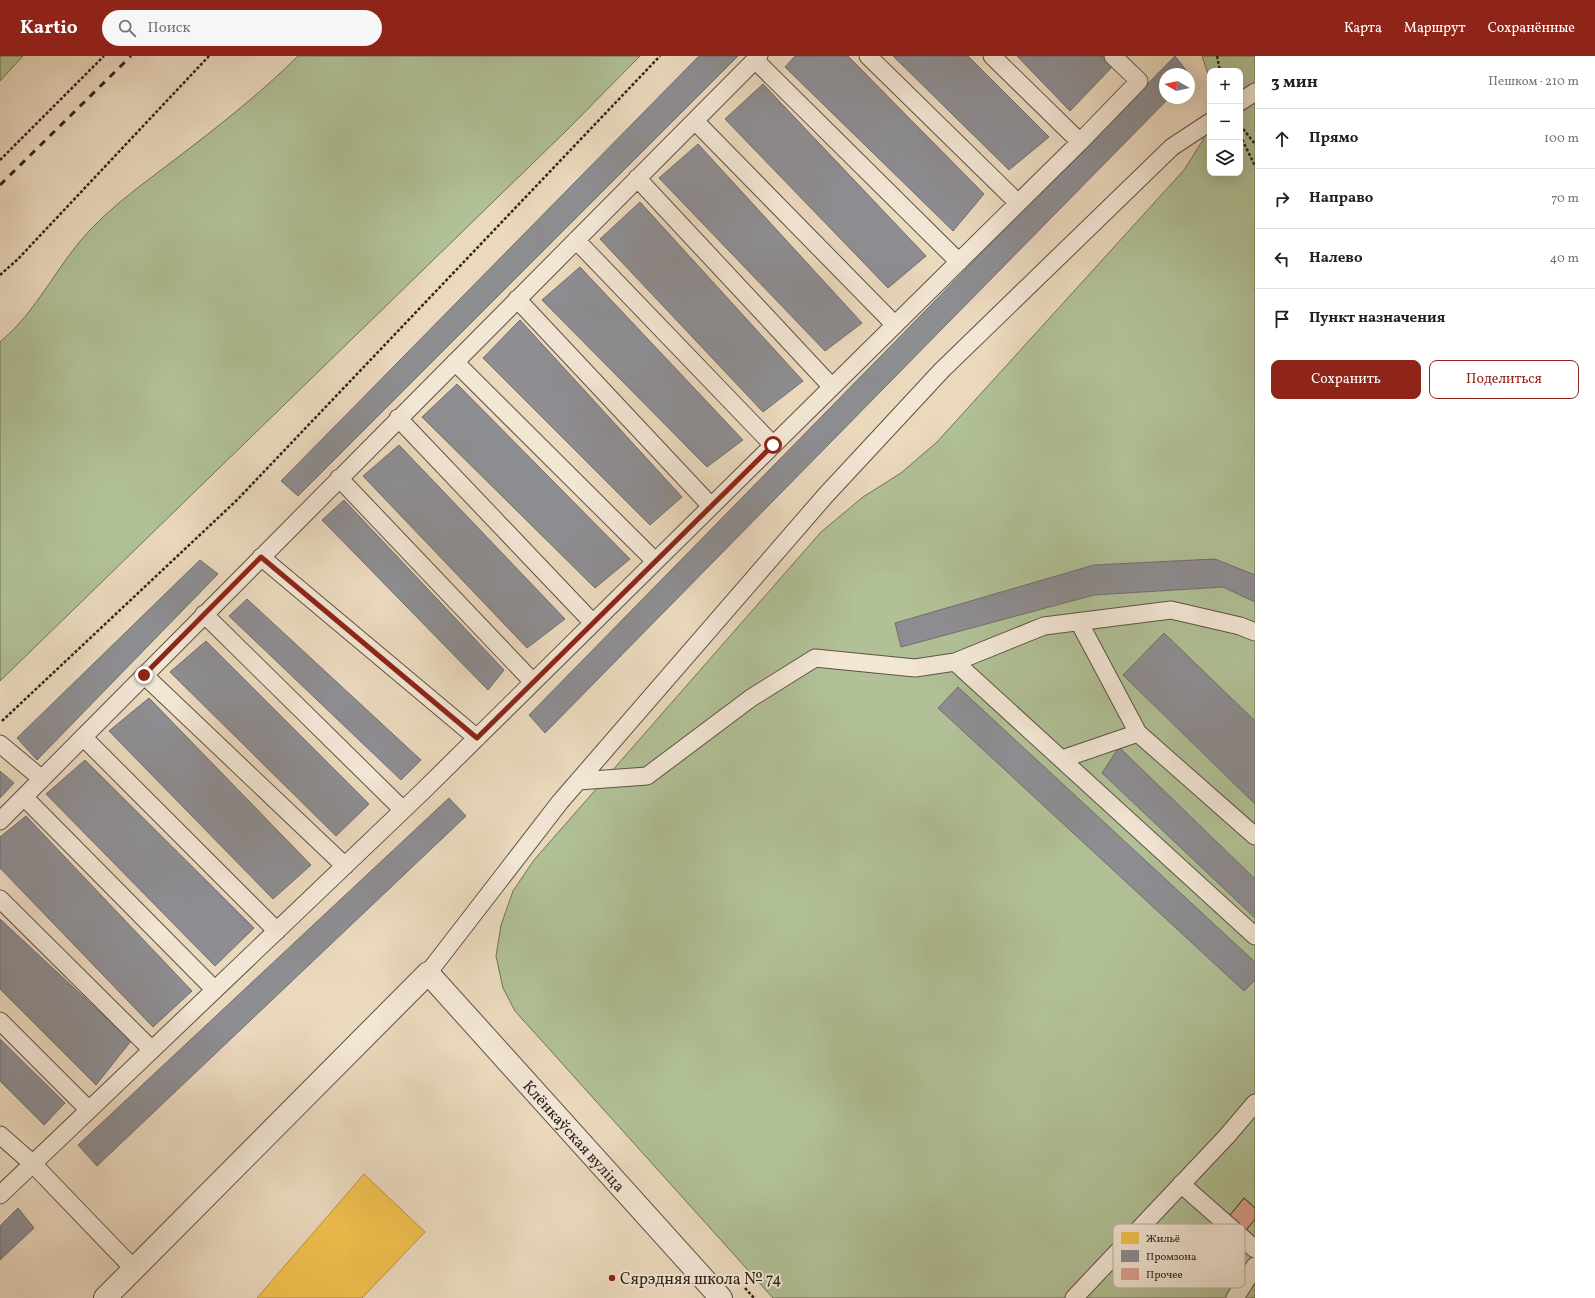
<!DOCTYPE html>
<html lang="ru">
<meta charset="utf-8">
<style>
:root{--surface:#fff;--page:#f6f6f6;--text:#202124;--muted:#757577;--line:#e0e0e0;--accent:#8f2418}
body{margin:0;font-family:Vollkorn,serif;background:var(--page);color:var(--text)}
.controls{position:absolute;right:12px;top:12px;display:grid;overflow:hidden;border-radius:8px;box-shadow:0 4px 16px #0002}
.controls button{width:36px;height:36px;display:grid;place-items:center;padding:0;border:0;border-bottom:1px solid var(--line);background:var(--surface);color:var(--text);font:20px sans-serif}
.compass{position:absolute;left:1159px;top:12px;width:36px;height:36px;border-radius:50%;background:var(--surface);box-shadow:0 4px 16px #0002;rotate:279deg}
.stop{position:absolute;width:12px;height:12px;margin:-9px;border:3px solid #8f2418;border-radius:50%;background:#fff}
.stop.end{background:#8f2418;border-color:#fff;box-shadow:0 1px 4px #0008}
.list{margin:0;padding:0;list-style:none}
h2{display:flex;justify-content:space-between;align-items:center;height:52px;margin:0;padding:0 16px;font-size:17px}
h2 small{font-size:13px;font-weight:400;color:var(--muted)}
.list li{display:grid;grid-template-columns:26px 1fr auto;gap:12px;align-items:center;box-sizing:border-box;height:60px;padding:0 16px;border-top:1px solid var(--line)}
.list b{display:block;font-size:15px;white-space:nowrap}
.list em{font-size:13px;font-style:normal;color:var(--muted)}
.actions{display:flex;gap:8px;padding:12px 16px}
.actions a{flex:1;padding:9px 0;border:1px solid var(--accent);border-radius:8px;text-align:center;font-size:14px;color:var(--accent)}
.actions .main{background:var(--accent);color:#fff}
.icon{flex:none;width:22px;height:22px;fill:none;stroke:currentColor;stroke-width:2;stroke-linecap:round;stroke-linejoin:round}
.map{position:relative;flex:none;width:1255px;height:1242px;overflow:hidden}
header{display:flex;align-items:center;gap:24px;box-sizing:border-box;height:56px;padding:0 20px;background:var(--accent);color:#fff}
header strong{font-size:19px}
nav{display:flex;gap:22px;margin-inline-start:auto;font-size:14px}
.search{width:280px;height:36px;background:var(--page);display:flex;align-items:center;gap:10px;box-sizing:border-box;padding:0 14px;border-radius:22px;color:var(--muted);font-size:15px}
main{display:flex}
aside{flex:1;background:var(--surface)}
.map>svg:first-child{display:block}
.green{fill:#b1c096;stroke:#70725a}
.homes{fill:#f2c14e;stroke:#b8923f}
.industry{fill:#8d8d92;stroke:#716e6f}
.building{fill:#dda18d;stroke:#2f251d}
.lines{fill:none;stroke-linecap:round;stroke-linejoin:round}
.service-casing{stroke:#5e5245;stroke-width:19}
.minor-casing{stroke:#5e5245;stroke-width:24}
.path{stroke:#2f251d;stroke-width:2.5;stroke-dasharray:3 2;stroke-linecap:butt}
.service{stroke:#f2e6d5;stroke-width:17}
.minor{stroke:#f2e6d5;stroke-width:22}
.rail{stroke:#2f251d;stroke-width:3;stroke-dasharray:7 7;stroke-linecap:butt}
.route{stroke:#8f2418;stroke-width:5}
.poi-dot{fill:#8f2418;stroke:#f2e6d5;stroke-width:1.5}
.labels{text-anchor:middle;stroke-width:4;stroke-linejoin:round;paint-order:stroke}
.street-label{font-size:16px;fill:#2f251d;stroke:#f2e6d5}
.poi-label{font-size:16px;fill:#2f251d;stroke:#f2e6d5;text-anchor:start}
.key{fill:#f2e6d5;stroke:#b8ac9e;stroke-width:1}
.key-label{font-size:11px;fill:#2f251d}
</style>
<header>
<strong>Kartio</strong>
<div class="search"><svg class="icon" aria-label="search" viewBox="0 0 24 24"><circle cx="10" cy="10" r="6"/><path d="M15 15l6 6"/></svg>Поиск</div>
<nav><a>Карта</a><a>Маршрут</a><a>Сохранённые</a></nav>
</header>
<main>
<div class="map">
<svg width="1255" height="1242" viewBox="0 0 1255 1242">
<rect width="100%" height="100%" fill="#ebd9be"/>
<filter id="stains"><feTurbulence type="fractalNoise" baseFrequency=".005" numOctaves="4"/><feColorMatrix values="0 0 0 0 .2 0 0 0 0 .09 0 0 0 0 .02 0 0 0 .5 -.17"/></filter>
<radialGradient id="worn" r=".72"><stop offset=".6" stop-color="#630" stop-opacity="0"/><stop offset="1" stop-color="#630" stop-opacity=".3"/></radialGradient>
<!-- green -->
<path class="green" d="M0,0h23l-23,25z
M298,0h342l-73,74 -567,551v-339c38,-31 57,-78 91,-113 25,-26 53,-46 82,-68 43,-33 86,-66 125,-105z
M1202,0h53v1242h-482l-258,-287 -12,-23 -7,-32 5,-31 12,-34 21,-31 287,-328 42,-35 38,-24 36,-31 247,-272 19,-30 7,-23v56h30v-102h-30v9z"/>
<!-- homes -->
<path class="homes" d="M364,1118l61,58 -63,66h-105z"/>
<!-- industry -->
<path class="industry" d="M699,0h39l-440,440 -17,-15z
M795,0h53l136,138 -31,37 -168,-164z
M893,0h75l81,81 -40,33z
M1017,0h86l10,10 -43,45z
M1175,0l14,18h-24v24h4l-624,635 -16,-18z
M763,28l163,172 -38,32 -163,-169z
M698,88l164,179 -37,28 -166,-173z
M640,146l163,179 -40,31 -163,-173z
M580,211l163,173 -36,27 -165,-167z
M520,264l162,177 -32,28 -167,-167z
M457,328l173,175 -35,29 -173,-171z
M399,389l166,174 -38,29 -164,-172z
M344,444l160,170 -16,20 -166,-170z
M1215,503l40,16v27l-32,-15 -129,8 -193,52 -6,-24 199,-58z
M200,504l18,14 -181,186 -20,-22z
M247,543l174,161 -20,20 -172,-164z
M1164,577l91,88v83l-132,-129z
M206,585l163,163 -33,32 -166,-164z
M958,631l297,275v18l-11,11 -306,-283z
M149,642l162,167 -38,34 -164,-168z
M1119,691l136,132v39l-153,-145z
M85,704l169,168 -39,38 -169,-172z
M0,715l14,12 -14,15z
M449,742l17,18 -369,350 -19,-21z
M26,760l166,175 -39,36 -153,-159v-31z
M0,863l131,122 -35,44 -96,-96z
M0,983l65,64 -21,22 -44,-44z
M18,1152l16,20 -34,32v-34z"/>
<!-- building -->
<path class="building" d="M1244,1142l11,10v11l-12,15 -17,-14z"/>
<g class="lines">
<defs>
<path id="service" d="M868,0l150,147
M992,0l88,86
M755,4l204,202
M1240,46l15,-10
M695,65l200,204
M637,122l195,209
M576,184l197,205
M517,243l194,207
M455,306l200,199
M398,362l195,205
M339,422l194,204
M261,501l216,181
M204,558l199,196
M1079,566l59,111
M955,606l300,274
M144,619l201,191
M83,681l194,194
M0,688l42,35
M1062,703l76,-26 117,103
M578,725l69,-5 104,-78 64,-40 100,10 40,-6 89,-36 127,-16 69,16 15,6
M24,741l191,193
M0,765l759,-765
M0,843l152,151
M428,917l132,-171 265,-306 117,-126 230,-223 38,-25
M0,965l89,89
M0,1079l33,29 101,105
M1181,1128l74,65
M0,1139l422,-403 658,-650 59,-61 -26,-25
M1074,1242l153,-162 28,-33
M1235,1242l20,-32"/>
<g id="minor">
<path id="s1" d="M105,1242l323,-325 293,325"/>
</g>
</defs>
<!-- service casing -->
<use href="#service" class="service-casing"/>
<!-- minor casing -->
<use href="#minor" class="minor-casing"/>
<!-- path -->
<path class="path" d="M1217,0l3,15
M1240,69l15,19
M1240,79l15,31
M0,104l104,-104
M0,219l18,-16 191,-203
M2,665l235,-221 423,-444
M745,1232l9,10"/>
<!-- service -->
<use href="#service" class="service"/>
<!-- minor -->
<use href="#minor" class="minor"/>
<!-- rail -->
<path class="rail" d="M0,129l131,-129"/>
</g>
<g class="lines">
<!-- route -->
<path class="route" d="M144,619l117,-118 216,181 296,-293"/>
</g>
<!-- markers -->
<circle class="poi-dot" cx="612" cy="1222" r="4"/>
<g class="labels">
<!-- street labels -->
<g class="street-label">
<text dy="6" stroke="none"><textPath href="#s1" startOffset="677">Клёнкаўская вуліца</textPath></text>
</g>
<!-- poi labels -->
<g class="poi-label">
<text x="620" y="1228">Сярэдняя школа № 74</text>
</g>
</g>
<!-- legend -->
<rect x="1113" y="1168" width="132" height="64" rx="6" class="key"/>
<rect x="1121" y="1176" width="18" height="12" fill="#f2c14e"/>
<rect x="1121" y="1194" width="18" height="12" fill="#8d8d92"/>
<rect x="1121" y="1212" width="18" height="12" fill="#dda18d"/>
<g class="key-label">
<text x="1146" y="1186">Жильё</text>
<text x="1146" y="1204">Промзона</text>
<text x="1146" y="1222">Прочее</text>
</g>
<rect width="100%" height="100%" filter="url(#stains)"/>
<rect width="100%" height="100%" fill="url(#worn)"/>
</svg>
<div class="controls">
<button>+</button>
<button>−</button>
<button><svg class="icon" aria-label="layers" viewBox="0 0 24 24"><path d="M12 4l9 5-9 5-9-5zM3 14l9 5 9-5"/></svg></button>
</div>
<svg class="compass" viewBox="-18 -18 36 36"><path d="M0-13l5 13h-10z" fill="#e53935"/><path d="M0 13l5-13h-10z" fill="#757577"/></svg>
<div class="stop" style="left:773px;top:389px"></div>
<div class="stop end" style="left:144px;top:619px"></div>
</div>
<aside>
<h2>3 мин<small>Пешком · 210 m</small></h2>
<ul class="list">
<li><svg class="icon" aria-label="ahead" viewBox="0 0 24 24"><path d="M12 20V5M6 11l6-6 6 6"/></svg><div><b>Прямо</b></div><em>100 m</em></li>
<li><svg class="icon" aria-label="right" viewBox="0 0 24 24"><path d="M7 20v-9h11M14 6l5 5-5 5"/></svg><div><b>Направо</b></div><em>70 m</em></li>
<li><svg class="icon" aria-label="left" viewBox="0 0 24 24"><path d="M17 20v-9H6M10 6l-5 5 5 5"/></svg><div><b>Налево</b></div><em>40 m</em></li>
<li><svg class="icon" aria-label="arrive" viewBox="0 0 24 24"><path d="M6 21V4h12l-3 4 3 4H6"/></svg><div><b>Пункт назначения</b></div></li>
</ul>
<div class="actions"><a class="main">Сохранить</a><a>Поделиться</a></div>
</aside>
</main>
